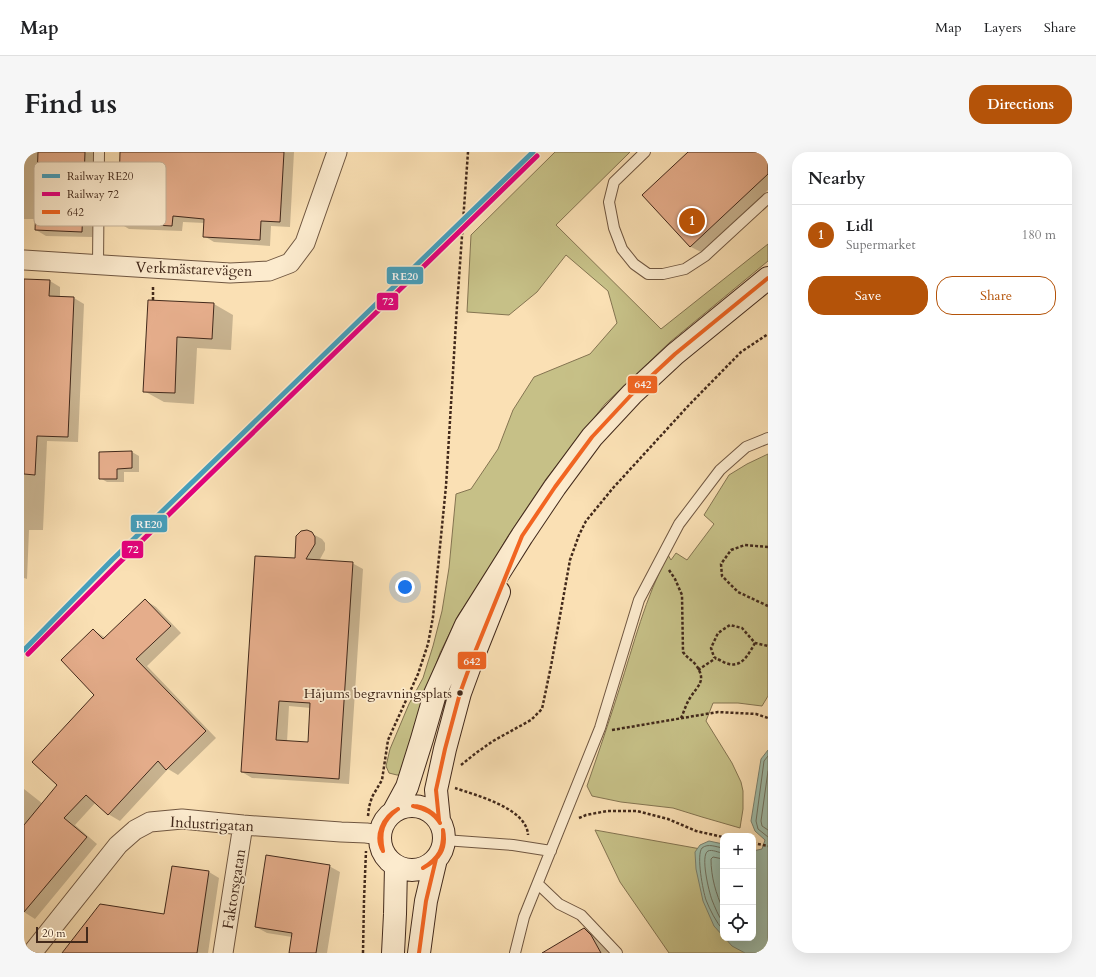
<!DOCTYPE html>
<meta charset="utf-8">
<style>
:root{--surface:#fff;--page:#f6f6f6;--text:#202124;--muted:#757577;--line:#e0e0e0;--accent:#b45309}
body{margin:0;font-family:Cardo,serif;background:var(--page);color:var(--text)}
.controls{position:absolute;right:12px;bottom:12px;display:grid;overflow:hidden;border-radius:8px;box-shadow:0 4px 16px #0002}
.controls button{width:36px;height:36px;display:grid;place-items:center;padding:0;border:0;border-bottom:1px solid var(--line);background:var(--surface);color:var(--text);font:20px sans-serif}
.scale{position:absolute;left:12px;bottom:10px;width:52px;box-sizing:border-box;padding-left:4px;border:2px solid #42291b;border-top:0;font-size:11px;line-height:14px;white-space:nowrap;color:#42291b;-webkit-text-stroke:3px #fcebce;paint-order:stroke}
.you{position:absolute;left:381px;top:435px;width:14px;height:14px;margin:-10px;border:3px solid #fff;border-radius:50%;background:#1a73e8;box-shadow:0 0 0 6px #1a73e833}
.badge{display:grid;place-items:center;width:26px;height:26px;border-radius:50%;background:var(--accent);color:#fff;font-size:13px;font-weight:700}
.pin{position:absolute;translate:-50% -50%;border:2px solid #fff;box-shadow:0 1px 4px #0006}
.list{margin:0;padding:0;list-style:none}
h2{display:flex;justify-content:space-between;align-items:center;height:52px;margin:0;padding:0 16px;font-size:17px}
h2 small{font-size:13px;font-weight:400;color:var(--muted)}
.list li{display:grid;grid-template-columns:26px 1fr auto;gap:12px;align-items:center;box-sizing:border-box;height:60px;padding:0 16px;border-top:1px solid var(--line)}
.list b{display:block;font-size:15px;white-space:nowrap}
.list p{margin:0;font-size:13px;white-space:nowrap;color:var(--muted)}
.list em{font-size:13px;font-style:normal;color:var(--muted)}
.actions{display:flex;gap:8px;padding:12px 16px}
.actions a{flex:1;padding:9px 0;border:1px solid var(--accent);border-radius:16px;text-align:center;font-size:14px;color:var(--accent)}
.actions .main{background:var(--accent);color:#fff}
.icon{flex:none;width:22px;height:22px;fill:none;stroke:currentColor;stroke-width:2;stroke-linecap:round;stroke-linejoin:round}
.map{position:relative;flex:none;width:744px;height:801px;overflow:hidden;border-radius:16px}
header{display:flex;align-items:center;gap:24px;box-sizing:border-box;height:56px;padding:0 20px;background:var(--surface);border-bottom:1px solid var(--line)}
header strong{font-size:19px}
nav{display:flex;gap:22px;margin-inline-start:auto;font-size:14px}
.intro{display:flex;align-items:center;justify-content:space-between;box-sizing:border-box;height:96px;padding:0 24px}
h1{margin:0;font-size:28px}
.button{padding:10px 18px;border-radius:16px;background:var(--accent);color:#fff;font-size:14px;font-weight:700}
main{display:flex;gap:24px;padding:0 24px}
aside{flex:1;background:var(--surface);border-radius:16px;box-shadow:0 4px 16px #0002}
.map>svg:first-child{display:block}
.green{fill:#c6c087;stroke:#847451}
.water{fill:#9fbdaa;stroke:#7a8271}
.shadow{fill:#0003;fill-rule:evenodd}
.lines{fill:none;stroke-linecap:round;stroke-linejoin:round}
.shore{stroke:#707362;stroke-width:1}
.building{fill:#e5ad8b;stroke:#42291b;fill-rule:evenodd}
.service-casing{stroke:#705741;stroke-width:12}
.minor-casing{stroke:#705741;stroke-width:21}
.secondary-casing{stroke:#42291b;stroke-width:24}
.path{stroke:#42291b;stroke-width:2.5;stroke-dasharray:3 2;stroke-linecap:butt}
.service{stroke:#fcebce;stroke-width:10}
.minor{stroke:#fcebce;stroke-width:19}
.secondary{stroke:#fcebce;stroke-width:22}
.bus-1-casing{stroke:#fcebce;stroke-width:7}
.bus-1{stroke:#f26522;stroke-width:4}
.rail-1-casing{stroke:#fcebce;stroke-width:8}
.rail-2-casing{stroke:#fcebce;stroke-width:8}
.rail-1{stroke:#44a0be;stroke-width:5}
.rail-2{stroke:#e5007d;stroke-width:5}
.bus-dot{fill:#42291b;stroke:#fcebce;stroke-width:1.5}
.labels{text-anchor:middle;stroke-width:3.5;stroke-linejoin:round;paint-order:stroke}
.bus-label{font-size:14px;fill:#42291b;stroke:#fcebce;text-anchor:end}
.street-label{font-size:15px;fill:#42291b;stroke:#fcebce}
.key{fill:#fcebce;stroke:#c4b198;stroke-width:1}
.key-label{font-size:11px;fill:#42291b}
.line-badge{stroke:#fcebce;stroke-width:1.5}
.badge-label{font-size:11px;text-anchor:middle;font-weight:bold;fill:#fff}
</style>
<header>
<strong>Map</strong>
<nav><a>Map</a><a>Layers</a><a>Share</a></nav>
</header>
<div class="intro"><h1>Find us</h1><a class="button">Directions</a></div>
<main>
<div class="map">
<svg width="744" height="801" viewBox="0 0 744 801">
<rect width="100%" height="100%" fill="#fae0b4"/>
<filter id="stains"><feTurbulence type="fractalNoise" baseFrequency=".005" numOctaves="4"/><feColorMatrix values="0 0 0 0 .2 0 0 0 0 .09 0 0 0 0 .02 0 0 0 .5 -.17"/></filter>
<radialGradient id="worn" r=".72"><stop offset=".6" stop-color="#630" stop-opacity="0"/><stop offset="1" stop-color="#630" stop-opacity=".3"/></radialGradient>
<!-- green -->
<path class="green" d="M531,0h75l-74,73 105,104 107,-85v17l-98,81 -65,62 -59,75 -38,57 -28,48 -21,30 -19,39 -23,65 -16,57h-4l-8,-2 -3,-7 4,-17 19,-45 14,-26 10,-32 9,-35 7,-43 7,-74 15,-5 27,-40 15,-39 21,-33 56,-23 27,-31 -9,-32 -42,-36 -29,37 -28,23 -42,-3 4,-77z
M744,302v242l-6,10 -24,-3h-25l-7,18 26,42 9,19 2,9v18l-3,19 -38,-11 -29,-9 -52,-6 -29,-6 -5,-10c11,-32 22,-64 32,-96 15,-46 26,-92 49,-135l3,5 5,-7 11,7 27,-36 -10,-9 25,-40 18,-11z
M571,678l128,23v85h30l15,15h-99l-49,-71z"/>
<!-- water -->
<path class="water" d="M744,598v203h-23l-13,-7 -7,-8h28v-87l9,-2 3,-9 -10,-9 -4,-10 10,-62z
M685,689l14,3v92l-9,-10 -11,-25 -7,-32 -1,-17 5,-7z"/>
<!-- shadow -->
<path class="shadow" d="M0,0h72l-4,85 -46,-1 -10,-6v-11h-12z
M97,0h173l-4,75 -19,-1 -1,20 -56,-4 -10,-6 1,-13 -22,-1 -1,9 -53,-2 -10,-6z
M665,0h79v38l-67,62 -10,-5 -48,-52z
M0,128l26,1 10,6v11h14l10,6 -6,138 -31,-1 -4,89h-14l-2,49 -3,-1z
M125,149l65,3 19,11 -2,35 -34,-2 -3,56 -30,-2 -20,-11z
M108,300l7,4v16h-15v10h-17l-7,-4z
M287,381l11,6 3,4v7l-6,11 33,2 11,6 -14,215 -97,-6 -10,-6 54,-213zM265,554l22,2 -2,35 -22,-1z
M121,448l11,7 25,26 -34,33 69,72 -38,37 -10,-6 -48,52 -12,-7 -12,-12 -21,23 22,19 -62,75 -11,-7v-123l19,15 16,-19 37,-90 -3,-65 13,8z
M305,714l11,6 -13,81h-37l2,-16 -25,-4 -11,-6z
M148,715l37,5 10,6 -11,75h-143l100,-37z
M560,777l14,8 7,7 4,9h-50z"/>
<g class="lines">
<!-- shore -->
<path class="shore" d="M744,604l-4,5 -8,60 2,8 10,8
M744,619l-7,50 1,5 6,4
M699,696c-7,-1 -15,-5 -21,0 -6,7 1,43 4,52 4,10 10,22 17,30
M699,701c-4,0 -11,-4 -15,-2 -8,4 1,41 4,49 3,7 6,16 11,22
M699,707l-10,-2 -2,2c0,18 5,35 12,50"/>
</g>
<!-- building -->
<path class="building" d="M14,0h47l-3,80 -47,-2z
M96,0h164l-4,70 -19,-1 -1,19 -57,-3 1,-18 -31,-3 -1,10 -54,-3z
M664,0h80v22l-78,73 -48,-52z
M0,127l26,1 -1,16 25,1 -6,140 -31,-1 -2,39 -11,-1z
M124,148l66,3 -2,36 -35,-2 -2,56 -32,-1z
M108,299v17l-15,1v10h-18v-27z
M283,378l5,2 3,5v7l-9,15 47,3 -14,217 -98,-7 14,-216 40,2 1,-22 5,-5zM255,549l31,2 -2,39 -32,-2z
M121,447l26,27 -35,33 70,72 -40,39 -8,-9 -50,54 -22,-20 -22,23 23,19 -63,75v-87l33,-40 -25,-23 62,-67 -33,-35 32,-31 10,10z
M242,703l64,10 -14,88h-27l3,-20 -37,-6z
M148,714l37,5 -12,82h-135l38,-49 64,10z
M560,776l7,7 10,18h-59z"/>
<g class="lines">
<defs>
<path id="service" d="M621,0l-31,30 -5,20 5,26 8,21 12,15 14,10h15l22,-5 20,-13 63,-58
M74,113l1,-113
M420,688l69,5 38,6
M514,732l21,20 22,11 36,38
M491,801l9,-36 76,-189 39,-128 40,-76 41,-54 26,-23 22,-9"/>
<path id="minor" d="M0,108l206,13 39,-2 21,-8 15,-20 32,-91
M8,801l86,-108 17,-15 15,-8 32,-3 61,6 98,7 25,1 14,2
M199,801l20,-128"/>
<path id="secondary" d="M356 686a32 32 0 1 1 64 0a32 32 0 1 1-64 0Z
M370,659l13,-24 15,-48 13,-45 31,-69 56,-89 33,-49 37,-50 40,-43 43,-40 93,-76
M415,668l-3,-30 9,-41 15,-56 15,-41 24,-60
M369,801l2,-39 1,-48
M395,801l7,-52 10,-42"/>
</defs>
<!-- service casing -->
<use href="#service" class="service-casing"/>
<!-- minor casing -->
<use href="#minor" class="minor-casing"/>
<!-- secondary casing -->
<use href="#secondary" class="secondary-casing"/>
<!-- path -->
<path class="path" d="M129,148v-15
M744,395l-23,-2 -14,5 -10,14 1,12 16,16 30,14
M645,418l6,9 7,16 1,57c4,6 9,8 13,13 11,16 2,20 -6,33 -4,6 -6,14 -9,20
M731,491c-6,10 -12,24 -26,21 -5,-1 -11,-5 -15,-7l-3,-9 7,-15 12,-8 12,3 13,15 13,3
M674,518l18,-12
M588,578l106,-18 38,2 12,4
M437,613l15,-12 17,-12 38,-21 11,-11 9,-43 19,-106 9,-25 7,-14 27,-33 76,-83 52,-53 27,-18
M431,636c20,7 72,20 73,47
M344,664l1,-9 3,-10 10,-17 6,-40 30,-66 10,-30 5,-27 13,-131 11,-180 11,-154
M555,666l7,-3 21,-4h30l31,8 28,12 27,6
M729,691l15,3
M339,801l1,-53 2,-49"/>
<!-- service -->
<use href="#service" class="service"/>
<!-- minor -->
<use href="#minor" class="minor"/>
<!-- secondary -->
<use href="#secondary" class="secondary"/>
<defs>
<path id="bus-1" d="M389,654c12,3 20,6 27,17
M389,654c10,0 23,7 27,17
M415,668l-3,-30 9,-41 15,-56 15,-41 47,-116 33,-49 37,-50 40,-43 43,-40 93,-76
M359,699c-9,-15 0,-34 15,-42
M359,699c-4,-19 -1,-30 15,-42
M399,716c16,-10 21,-19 20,-38
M399,716c16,-8 24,-19 20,-38
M395,801l7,-52 10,-42"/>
</defs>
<!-- bus-1 casing -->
<use href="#bus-1" class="bus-1-casing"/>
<!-- bus-1 -->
<use href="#bus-1" class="bus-1"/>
<defs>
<path id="rail-1" d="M0,498l88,-90 421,-408"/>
<path id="rail-2" d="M4,502l89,-89 420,-409"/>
</defs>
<!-- rail-1 casing -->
<use href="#rail-1" class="rail-1-casing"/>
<!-- rail-2 casing -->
<use href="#rail-2" class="rail-2-casing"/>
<!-- rail-1 -->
<use href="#rail-1" class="rail-1"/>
<!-- rail-2 -->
<use href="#rail-2" class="rail-2"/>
</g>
<!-- markers -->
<circle class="bus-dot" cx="436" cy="541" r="3.5"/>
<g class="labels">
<!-- bus labels -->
<g class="bus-label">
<text x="428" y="546">Håjums begravningsplats</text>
</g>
<!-- street labels -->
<g class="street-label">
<text transform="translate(170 117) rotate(2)" y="5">Verkmästarevägen</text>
<text transform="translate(188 672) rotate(3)" y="5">Industrigatan</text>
<text transform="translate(210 737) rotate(-81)" y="5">Faktorsgatan</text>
</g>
</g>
<!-- legend -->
<rect x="10" y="10" width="132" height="64" rx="6" class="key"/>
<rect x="18" y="22" width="18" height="4" fill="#44a0be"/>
<rect x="18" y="40" width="18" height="4" fill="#e5007d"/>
<rect x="18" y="58" width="18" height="4" fill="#f26522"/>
<g class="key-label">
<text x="43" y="28">Railway RE20</text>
<text x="43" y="46">Railway 72</text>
<text x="43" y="64">642</text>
</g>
<g class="line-badge">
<rect x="362" y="114" width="38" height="19" rx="4" fill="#44a0be"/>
<rect x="352" y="140" width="23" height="19" rx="4" fill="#e5007d"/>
<rect x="603" y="223" width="31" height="19" rx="4" fill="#f26522"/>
<rect x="106" y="362" width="38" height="19" rx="4" fill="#44a0be"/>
<rect x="97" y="388" width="23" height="19" rx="4" fill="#e5007d"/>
<rect x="433" y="499" width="30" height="19" rx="4" fill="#f26522"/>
</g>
<g class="badge-label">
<text x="381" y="128">RE20</text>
<text x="364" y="153">72</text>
<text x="619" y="236">642</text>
<text x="125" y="376">RE20</text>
<text x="109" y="401">72</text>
<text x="448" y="513">642</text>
</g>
<rect width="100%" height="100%" filter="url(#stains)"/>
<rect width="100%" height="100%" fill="url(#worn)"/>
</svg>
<div class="controls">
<button>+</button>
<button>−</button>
<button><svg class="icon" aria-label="locate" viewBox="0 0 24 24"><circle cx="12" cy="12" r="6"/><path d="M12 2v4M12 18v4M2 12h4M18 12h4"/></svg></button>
</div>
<div class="scale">20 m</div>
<div class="you"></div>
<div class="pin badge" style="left:668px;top:69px">1</div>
</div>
<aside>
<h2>Nearby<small></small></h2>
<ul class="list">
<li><span class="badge">1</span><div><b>Lidl</b><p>Supermarket</p></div><em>180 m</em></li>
</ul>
<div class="actions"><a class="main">Save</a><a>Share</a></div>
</aside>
</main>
